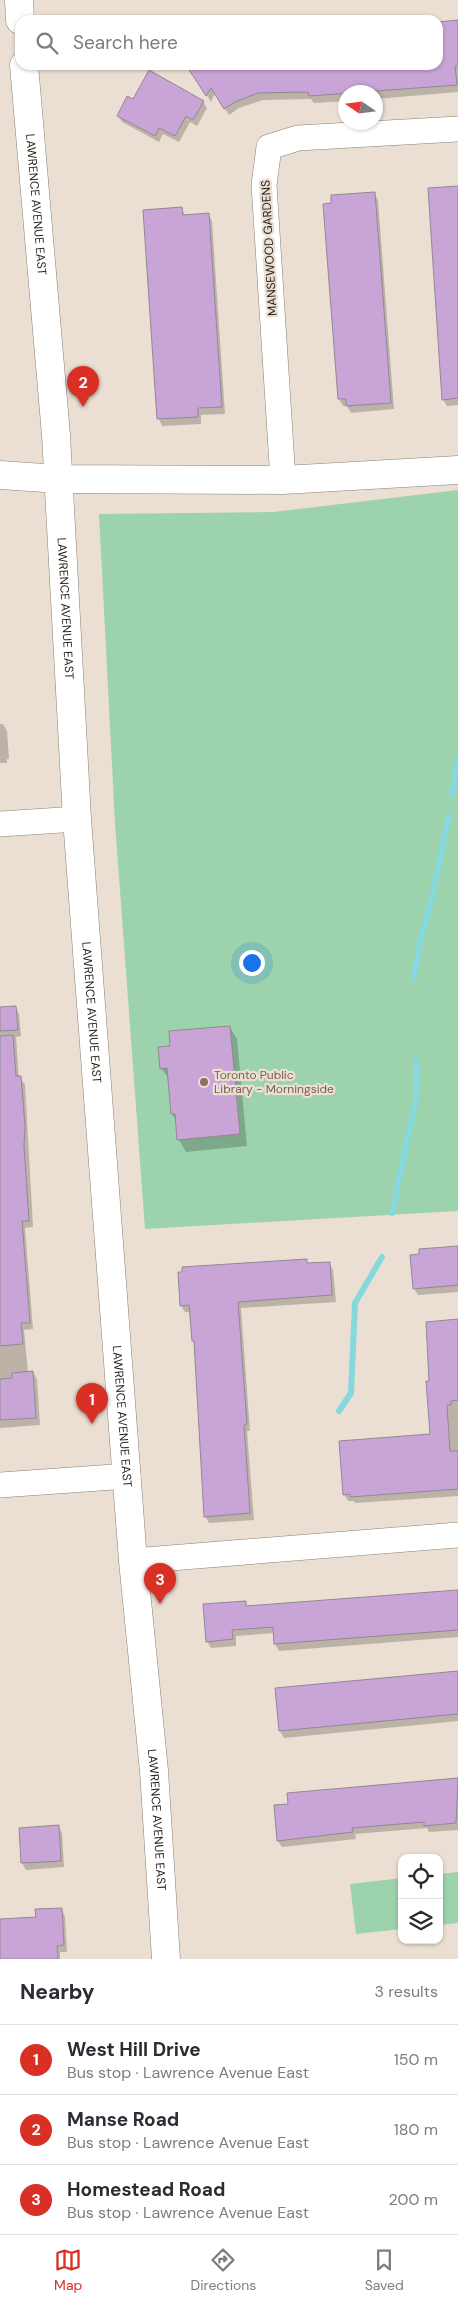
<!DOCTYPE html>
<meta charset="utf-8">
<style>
:root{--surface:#fff;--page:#f7f7f7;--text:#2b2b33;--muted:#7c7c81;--line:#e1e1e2;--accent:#d93025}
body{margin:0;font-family:"DM Sans",sans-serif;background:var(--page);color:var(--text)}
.controls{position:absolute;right:15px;bottom:15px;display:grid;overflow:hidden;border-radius:10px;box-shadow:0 1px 4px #0004}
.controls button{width:45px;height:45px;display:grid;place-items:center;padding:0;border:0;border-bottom:1px solid var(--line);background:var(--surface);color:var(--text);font:25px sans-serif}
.compass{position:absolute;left:338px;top:85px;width:45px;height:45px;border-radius:50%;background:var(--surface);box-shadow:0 1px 4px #0004;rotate:283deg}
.you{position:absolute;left:251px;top:962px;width:18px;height:18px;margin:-12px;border:4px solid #fff;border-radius:50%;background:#1a73e8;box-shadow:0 0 0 8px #1a73e833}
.badge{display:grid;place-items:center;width:32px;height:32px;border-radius:50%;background:var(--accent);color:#fff;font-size:16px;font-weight:700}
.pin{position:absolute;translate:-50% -41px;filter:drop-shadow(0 1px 2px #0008)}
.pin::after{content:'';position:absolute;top:26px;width:18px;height:15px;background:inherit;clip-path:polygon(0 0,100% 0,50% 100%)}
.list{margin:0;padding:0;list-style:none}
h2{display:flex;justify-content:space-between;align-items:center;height:65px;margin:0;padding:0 20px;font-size:21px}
h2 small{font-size:16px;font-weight:400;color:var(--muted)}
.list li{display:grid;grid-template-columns:32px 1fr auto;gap:15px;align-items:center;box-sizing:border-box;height:70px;padding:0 20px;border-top:1px solid var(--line)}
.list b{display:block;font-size:19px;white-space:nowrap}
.list p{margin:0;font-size:16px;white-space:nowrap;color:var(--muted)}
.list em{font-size:16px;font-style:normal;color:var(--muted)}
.icon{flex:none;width:28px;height:28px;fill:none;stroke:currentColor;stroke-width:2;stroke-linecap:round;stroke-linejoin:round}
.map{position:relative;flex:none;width:458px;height:1959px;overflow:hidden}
.search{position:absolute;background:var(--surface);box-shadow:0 1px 4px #0004;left:15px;right:15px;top:15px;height:55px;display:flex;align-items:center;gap:12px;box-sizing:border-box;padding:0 18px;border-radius:15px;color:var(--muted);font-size:19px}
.sheet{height:275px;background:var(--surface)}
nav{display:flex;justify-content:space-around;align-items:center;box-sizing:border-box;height:70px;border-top:1px solid var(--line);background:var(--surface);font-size:14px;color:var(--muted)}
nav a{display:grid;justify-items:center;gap:2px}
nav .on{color:var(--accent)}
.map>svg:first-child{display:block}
.green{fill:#9dd3ac}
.shadow{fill:#0003}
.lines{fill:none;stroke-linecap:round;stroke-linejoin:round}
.stream{stroke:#87d8dd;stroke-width:6}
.building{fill:#c9a5d7;stroke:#918894}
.street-casing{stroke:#8a7f74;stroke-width:26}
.secondary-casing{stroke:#8a7f74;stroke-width:29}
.street{stroke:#fff;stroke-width:25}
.secondary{stroke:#fff;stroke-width:28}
.education-dot{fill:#8d6e63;stroke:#ebdfd3;stroke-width:2}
.labels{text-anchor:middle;stroke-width:4.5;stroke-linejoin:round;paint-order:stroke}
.street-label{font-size:12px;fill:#211d19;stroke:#ebdfd3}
.education-label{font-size:12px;fill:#785e54;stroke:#ebdfd3;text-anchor:start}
</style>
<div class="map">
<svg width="458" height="1959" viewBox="0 0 458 1959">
<rect width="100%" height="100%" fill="#ebdfd3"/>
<!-- green -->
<path class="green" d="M458,490v721l-313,18 -30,-406 -16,-309 174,-2z
M458,1872v51l-19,2v-51z
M402,1878v51l-46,5 -6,-50z"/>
<!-- shadow -->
<path class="shadow" d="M458,22v70l-82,7v-7h-30v9l-32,2 -3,-4 -48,1 -24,8 -10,7 -14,-22 -4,9 -23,-37h250v-42z
M134,101l69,1 4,6 -10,18 -7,-4 -11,20 -16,-8 -4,8 -37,-20 -4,-6z
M458,187v218l-11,1 -4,-7z
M374,193l4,7 16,209 -43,4 -4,-7h-4l-4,-7z
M181,208l4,7 23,-1 4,7 13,193 -24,1v9l-39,2 -3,-7z
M0,724h3l4,7 2,28h-2v4h-7z
M16,1008l3,6 2,22 -5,1 2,29 1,12 6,6 8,143 -8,1 8,101 -9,1 4,43 5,-1 4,7 3,46 -40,3v-419z
M230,1027l7,12 10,107 -61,6 -7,-12 -2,-18 -5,-8 -2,-34 -9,-12 10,-21z
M458,1248v44l-40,3 -4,-7z
M306,1260l2,4 21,-1 4,7 3,32 -95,6 9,123h-3l7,89 -45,3 -4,-7 -10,-171 -2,-5 -3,-28h-5l-4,-6z
M458,1320v176l-103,7 -1,-2h-6l-4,-7 87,-58 -1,-54z
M458,1591v46l-179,14 -4,-7v-11l-39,3v10l-25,2 -4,-7 38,-39 3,5z
M458,1672v49l-174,17 -4,-7z
M458,1778v52l-29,2 -2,-4 -72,6 1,5 -74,8 -4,-6 11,-36 -1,-11z
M58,1826l4,7 2,34 -38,3 -4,-7z
M61,1909l4,7 2,36h-7v7h-41l-19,-4v-35l37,-2z"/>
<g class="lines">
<!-- stream -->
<path class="stream" d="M452,795l6,-39
M414,978l7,-41 9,-31 19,-90
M392,1213l24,-115v-37
M339,1411l12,-18 4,-90 27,-46"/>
</g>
<!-- building -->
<path class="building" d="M458,20v46h-3l2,19 -148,11 -1,-4 -50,1 -23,9 -11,7 -13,-21 -5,8 -20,-31h252v-43z
M149,70l55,31 -11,19 -7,-4 -11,20 -16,-8 -4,8 -38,-20 10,-20 6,3z
M458,186v212l-16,2 -14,-212z
M375,192l16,211 -45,3v-7h-8l-15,-195 8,-1v-8z
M182,207l1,8 26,-2 13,194 -24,1v9l-41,2 -14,-209z
M16,1006l2,24 -18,1v-24z
M230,1026l10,108 -63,6 -2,-26h-4l-4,-46 -7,1 -2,-22 12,-1 -1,-15z
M13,1035l3,41h5l4,50 -1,20 5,75h-7l8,102h-9l2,21 -23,2v-310z
M458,1246v39l-45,4 -3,-34 9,-1v-5z
M307,1259v4l23,-1 2,33 -94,7 9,122 -3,1 6,88 -46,4 -10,-176h-2l-3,-36 -9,1 -2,-34h4v-5z
M458,1319v81l-7,1v4h-4l3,46h8v38l-108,8v-3l-7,1 -4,-54 91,-7 -4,-53h3l-3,-59z
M33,1371l3,47 -36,2v-41l12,-1v-5z
M458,1590v40l-184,14 -1,-17 -41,3 1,9 -27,3 -3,-38 43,-3v5z
M458,1671v43l-179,17 -4,-43z
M458,1778l-2,45 -32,3v-4l-72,6 1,4 -76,9 -3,-36 14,-1 -1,-11z
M59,1825l2,36 -40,2 -2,-35z
M62,1908l2,37 -7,1 1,13h-58v-40l36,-2 -1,-8z"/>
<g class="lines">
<defs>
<path id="street" d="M283,480l-19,-295 5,-38 29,-9 160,-9
M0,824l77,-5
M0,1485l128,-9
M133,1561l325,-26"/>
<g id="secondary">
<path d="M19,0l1,20"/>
<path id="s1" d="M24,65l32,370 21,384 56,742 21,210 12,188"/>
<path d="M0,475l59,4 224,1 175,-10"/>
</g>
</defs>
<!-- street casing -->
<use href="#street" class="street-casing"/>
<!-- secondary casing -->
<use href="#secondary" class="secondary-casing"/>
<!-- street -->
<use href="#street" class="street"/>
<!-- secondary -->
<use href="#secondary" class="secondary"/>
</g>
<!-- markers -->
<circle class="education-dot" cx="204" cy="1082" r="5"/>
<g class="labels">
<!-- street labels -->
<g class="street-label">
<text dy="4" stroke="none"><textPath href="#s1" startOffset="140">LAWRENCE AVENUE EAST</textPath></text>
<text transform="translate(269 248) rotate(-93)" y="4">MANSEWOOD GARDENS</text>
<text dy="4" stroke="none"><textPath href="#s1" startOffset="545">LAWRENCE AVENUE EAST</textPath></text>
<text dy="4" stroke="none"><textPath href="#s1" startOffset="950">LAWRENCE AVENUE EAST</textPath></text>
<text dy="4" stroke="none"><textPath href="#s1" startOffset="1355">LAWRENCE AVENUE EAST</textPath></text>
<text dy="4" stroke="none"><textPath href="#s1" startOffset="1760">LAWRENCE AVENUE EAST</textPath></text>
</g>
<!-- education labels -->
<g class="education-label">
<text x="214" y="1079">Toronto Public<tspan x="214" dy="14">Library - Morningside</tspan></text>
</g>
</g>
</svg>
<div class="controls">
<button><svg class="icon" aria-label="locate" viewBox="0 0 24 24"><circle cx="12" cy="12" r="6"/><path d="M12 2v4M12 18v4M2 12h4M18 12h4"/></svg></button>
<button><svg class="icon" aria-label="layers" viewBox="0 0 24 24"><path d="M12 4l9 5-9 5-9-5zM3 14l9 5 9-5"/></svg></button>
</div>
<svg class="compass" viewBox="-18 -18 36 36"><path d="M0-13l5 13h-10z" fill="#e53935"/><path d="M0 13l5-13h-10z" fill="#7c7c81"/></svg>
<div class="you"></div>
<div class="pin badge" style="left:92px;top:1424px">1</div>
<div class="pin badge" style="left:83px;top:407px">2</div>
<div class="pin badge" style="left:160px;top:1604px">3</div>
<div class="search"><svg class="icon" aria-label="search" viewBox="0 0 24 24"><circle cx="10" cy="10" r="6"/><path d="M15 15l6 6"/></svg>Search here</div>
</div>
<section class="sheet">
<h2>Nearby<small>3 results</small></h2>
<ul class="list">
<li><span class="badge">1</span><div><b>West Hill Drive</b><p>Bus stop · Lawrence Avenue East</p></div><em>150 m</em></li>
<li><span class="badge">2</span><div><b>Manse Road</b><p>Bus stop · Lawrence Avenue East</p></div><em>180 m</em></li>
<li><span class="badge">3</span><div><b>Homestead Road</b><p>Bus stop · Lawrence Avenue East</p></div><em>200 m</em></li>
</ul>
</section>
<nav>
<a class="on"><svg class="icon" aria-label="map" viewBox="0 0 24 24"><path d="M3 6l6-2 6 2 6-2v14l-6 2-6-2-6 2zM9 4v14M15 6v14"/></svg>Map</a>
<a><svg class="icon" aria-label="directions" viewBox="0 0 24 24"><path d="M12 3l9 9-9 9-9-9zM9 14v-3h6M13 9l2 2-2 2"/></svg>Directions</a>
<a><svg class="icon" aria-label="saved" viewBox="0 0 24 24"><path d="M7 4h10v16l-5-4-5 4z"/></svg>Saved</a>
</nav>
